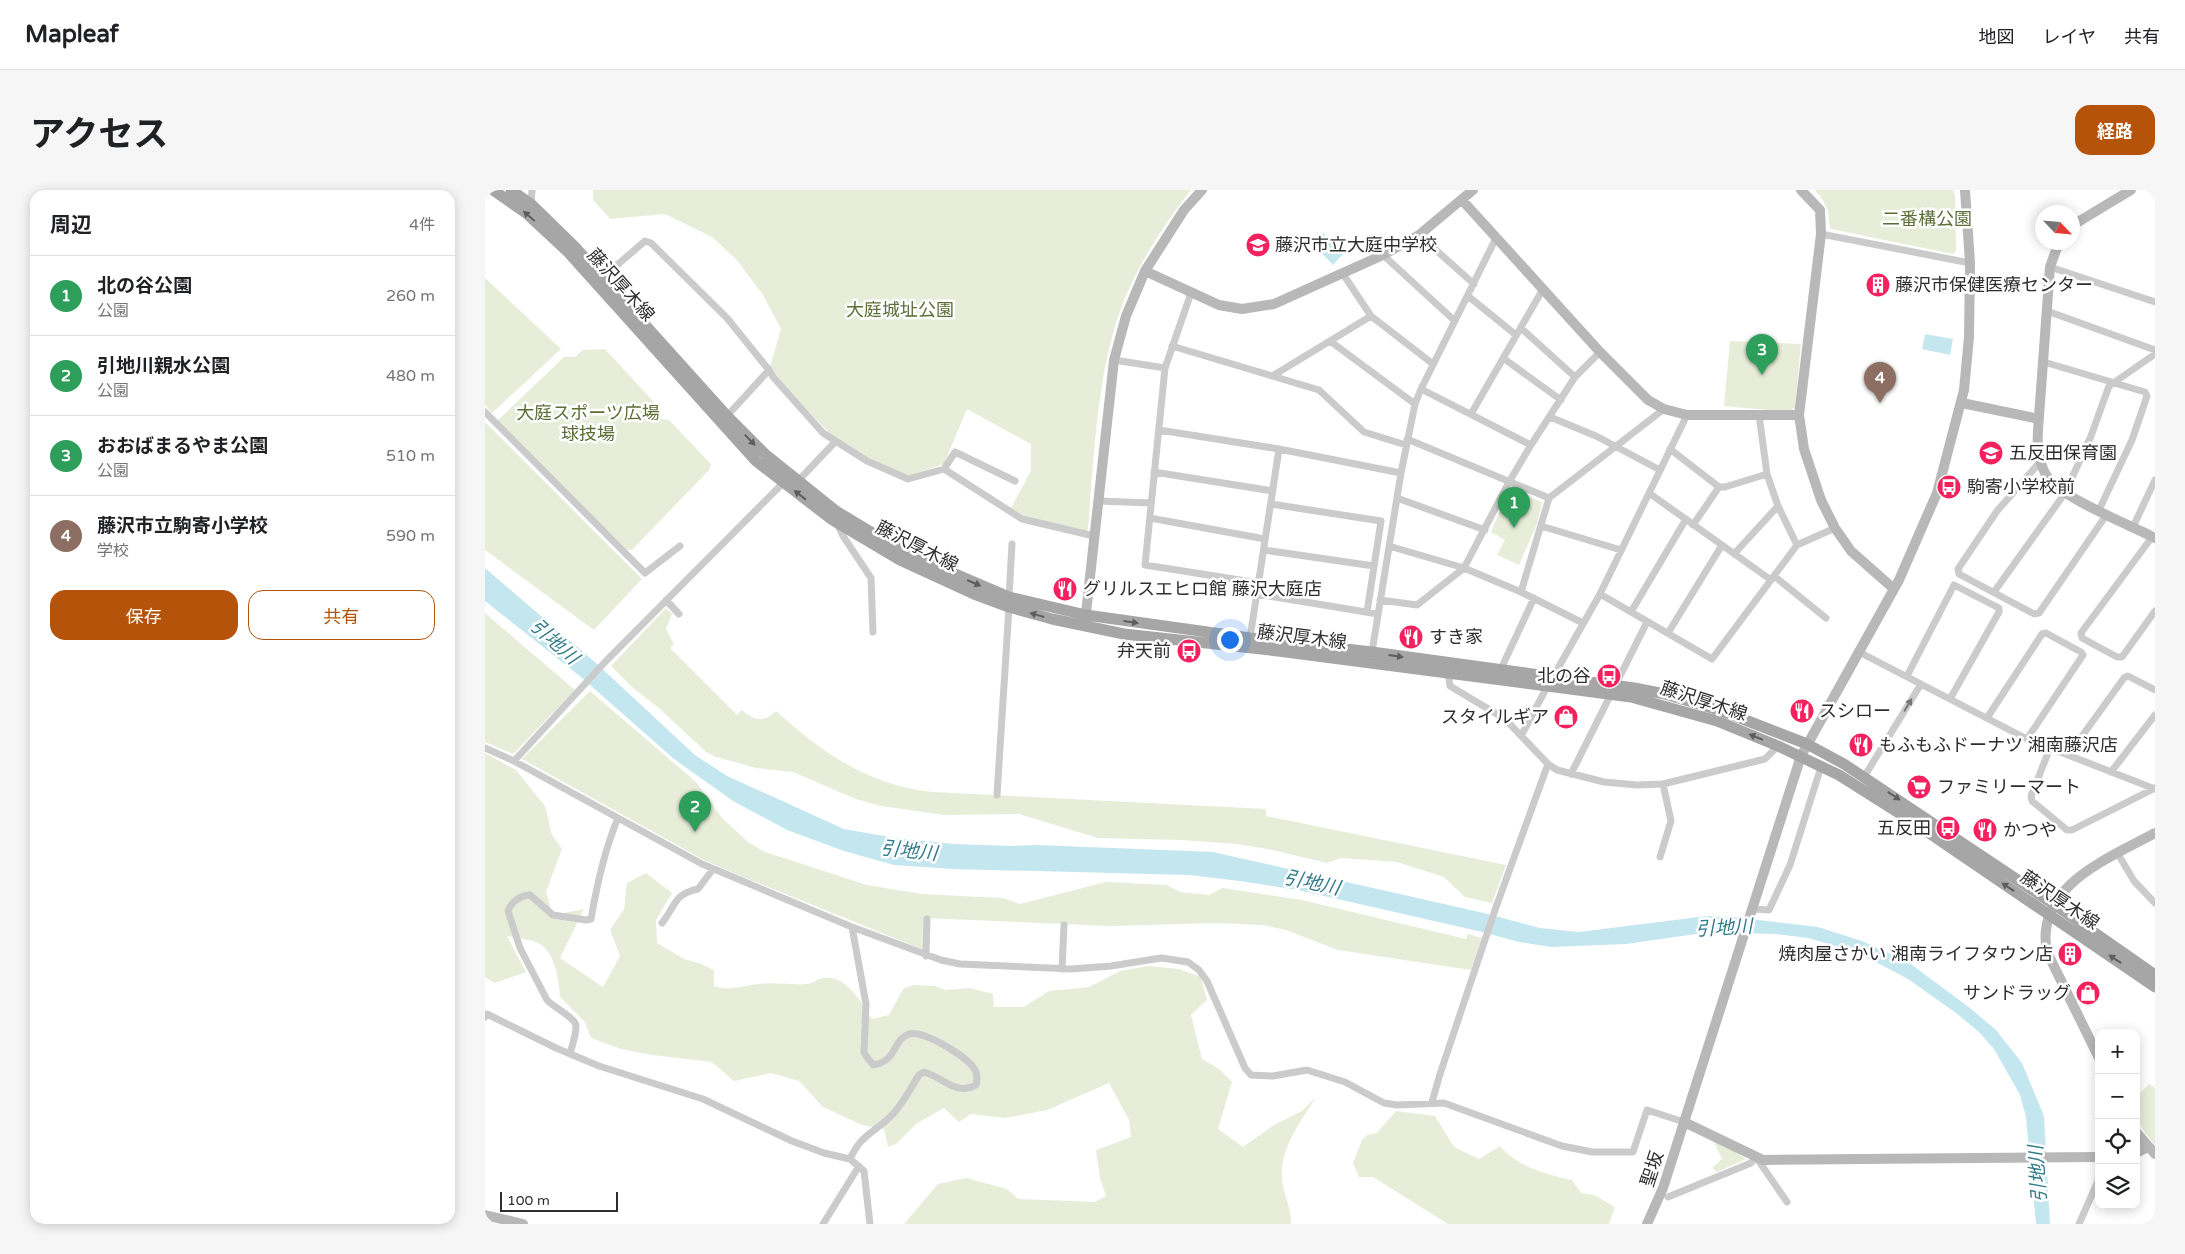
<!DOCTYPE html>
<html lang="ja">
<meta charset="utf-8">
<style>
:root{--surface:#fff;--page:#f6f6f6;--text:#202124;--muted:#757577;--line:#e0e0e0;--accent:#b45309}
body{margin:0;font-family:"Varela Round","Noto Sans JP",sans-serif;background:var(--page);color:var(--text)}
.controls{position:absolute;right:15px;bottom:15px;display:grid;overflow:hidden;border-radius:10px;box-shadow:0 2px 12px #0003}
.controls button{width:45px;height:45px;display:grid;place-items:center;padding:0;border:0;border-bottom:1px solid var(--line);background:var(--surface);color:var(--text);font:25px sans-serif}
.compass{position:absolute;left:1550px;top:15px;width:45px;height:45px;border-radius:50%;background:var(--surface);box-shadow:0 2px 12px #0003;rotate:116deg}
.scale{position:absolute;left:15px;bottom:12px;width:118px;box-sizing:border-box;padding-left:5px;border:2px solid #2e2e2e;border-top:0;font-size:14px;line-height:18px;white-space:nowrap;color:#2e2e2e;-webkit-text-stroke:4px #fff;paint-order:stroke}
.you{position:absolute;left:744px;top:449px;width:18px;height:18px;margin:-12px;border:4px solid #fff;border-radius:50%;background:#1a73e8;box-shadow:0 0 0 8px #1a73e833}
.badge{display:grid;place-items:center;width:32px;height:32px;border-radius:50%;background:var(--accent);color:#fff;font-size:16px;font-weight:700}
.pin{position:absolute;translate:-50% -41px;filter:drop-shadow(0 1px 2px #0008)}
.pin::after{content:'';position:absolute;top:26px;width:18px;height:15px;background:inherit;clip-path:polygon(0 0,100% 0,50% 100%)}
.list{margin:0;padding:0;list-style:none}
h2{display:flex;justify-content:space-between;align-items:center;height:65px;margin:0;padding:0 20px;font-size:21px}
h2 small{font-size:16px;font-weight:400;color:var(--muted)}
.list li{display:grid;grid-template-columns:32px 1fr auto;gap:15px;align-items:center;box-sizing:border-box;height:80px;padding:0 20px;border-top:1px solid var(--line)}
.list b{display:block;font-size:19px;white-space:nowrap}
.list p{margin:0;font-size:16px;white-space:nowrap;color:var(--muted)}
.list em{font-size:16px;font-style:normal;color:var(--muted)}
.actions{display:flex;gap:10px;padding:15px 20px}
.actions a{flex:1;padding:11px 0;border:1px solid var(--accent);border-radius:15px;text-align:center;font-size:18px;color:var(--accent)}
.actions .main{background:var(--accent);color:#fff}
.icon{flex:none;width:28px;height:28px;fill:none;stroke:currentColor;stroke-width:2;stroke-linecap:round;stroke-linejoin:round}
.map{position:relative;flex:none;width:1670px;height:1034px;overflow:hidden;border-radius:15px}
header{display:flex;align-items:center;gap:30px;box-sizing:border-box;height:70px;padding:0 25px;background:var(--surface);border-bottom:1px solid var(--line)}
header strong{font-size:24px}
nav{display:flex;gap:28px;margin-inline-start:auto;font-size:18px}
.intro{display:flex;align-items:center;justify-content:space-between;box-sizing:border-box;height:120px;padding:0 30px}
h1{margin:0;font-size:35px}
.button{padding:12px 22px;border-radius:15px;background:var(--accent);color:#fff;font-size:18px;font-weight:700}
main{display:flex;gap:30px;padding:0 30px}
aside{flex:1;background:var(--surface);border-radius:15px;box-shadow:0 2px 12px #0003}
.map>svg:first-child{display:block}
.green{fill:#e8edda}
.water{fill:#c4e7ef}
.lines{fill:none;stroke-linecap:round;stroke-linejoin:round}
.street{stroke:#cbcbcb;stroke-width:7}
.secondary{stroke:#b8b8b8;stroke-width:10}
.primary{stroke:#a6a6a6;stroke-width:11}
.oneway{fill:#5e5e5e}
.oneway2{fill:#757575}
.labels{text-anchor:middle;stroke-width:5;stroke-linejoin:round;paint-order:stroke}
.park-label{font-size:18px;fill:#5d6e37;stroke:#fff}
.poi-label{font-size:18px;fill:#2e2e2e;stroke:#fff;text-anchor:start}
.street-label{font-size:18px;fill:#2e2e2e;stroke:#fff}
.water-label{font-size:19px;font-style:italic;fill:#317b8a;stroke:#fff}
</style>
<header>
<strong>Mapleaf</strong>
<nav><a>地図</a><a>レイヤ</a><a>共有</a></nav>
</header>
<div class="intro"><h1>アクセス</h1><a class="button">経路</a></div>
<main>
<aside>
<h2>周辺<small>4件</small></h2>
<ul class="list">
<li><span class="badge" style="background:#2e9e5b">1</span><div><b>北の谷公園</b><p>公園</p></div><em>260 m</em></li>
<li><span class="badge" style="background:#2e9e5b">2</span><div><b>引地川親水公園</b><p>公園</p></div><em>480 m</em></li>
<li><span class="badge" style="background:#2e9e5b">3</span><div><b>おおばまるやま公園</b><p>公園</p></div><em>510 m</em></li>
<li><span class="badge" style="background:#8d6e63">4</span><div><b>藤沢市立駒寄小学校</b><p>学校</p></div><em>590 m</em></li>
</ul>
<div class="actions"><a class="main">保存</a><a>共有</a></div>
</aside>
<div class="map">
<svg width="1670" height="1034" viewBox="0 0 1670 1034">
<rect width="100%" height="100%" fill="#fff"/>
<!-- green -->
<path class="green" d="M108,0h598c-27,34 -50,70 -67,110 -27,69 -30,156 -36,229l-3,3 -57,-14 -17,-10 20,-37v-27l-64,-35 -23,55 -36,12 -38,-16 -37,-23 -64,-67 12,-41 -18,-34 -27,-36 -24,-22 -47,-23 -55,5 -17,-19z
M1330,0h138l2,4 1,57 -3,3 -122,-25c-3,-6 -1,-11 -3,-17 -2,-8 -7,-15 -13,-22z
M0,88l76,71 -69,64 -7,-8z
M1245,151l71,3 -6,63 -5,5 -66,-6z
M120,159l49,53v8l8,9 7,1 42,44 -2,6 -77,80h-5l-131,-128 68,-65h11l8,-7z
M0,232l157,157 -48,51 -109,-80z
M1028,300l29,12 -5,22 -18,41 -22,-10 8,-15 -14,-8 17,-40z
M181,418l6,6 -6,15 8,15 -4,4 67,67 5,-5c12,11 23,13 34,1 46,42 94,75 157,81l333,17v7l240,49 -14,38 -27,-6 -21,-20 -47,-15 -56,-4 -14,5 -54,-13 -36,-6 -56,-4 -83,-2 -79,-24 -75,1 -63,-9 -25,-7 -63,-27 -37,-4 -40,-11 -10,-5 -46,-43 -28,-22 -21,-21z
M0,423l90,77 -62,64 -28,-12z
M105,501l106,91 26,36 26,24 17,10 102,33 55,9 81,4 17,6 86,-22 61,3 13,7 29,3 13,-7 80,12 164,39 2,-5 14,4 -11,32 -133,-20 -52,-20 -23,-5 -46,-2 -105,3 -187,-8 -1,32 -183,-74 -37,-16 -182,-101z
M0,563l31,17 29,36 7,29 10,14 -16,43 7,23 31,-6 -24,49 43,29 17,-31 -10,-26 14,-21 3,-26 19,-10 26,20 -16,27 1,23 27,16 15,4 15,7v16c16,6 29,-1 45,-2 16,-2 32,1 47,0 7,0 12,-6 18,-6 23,-3 37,25 48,41l17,-4 14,-26 10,-4 22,1 10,4 25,-2 23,6 1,13h30l25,-16 40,-4 31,-16 29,-5 30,3 22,8 6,23 -16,15 11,44 17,10 13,13 -14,47 25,18 31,-22 28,-14 14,-14c-15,24 -36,51 -34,81 1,16 10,31 9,46h-387l34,-40 28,-6 41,11 11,10 77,3 11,-6 -6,-18 -4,-28 35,-13 -2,-17 -20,-37 -62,27 -42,8 -34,-4 -12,8 -15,-14 -28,16 -20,20 -8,3 -4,-18 -22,-4 -39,-18 -24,-26 -28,-8 -37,8 -22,-19 -60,-7 -31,-6 -30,-11 -6,-16 -25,-25c-1,-17 -5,-46 -22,-54 -8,-4 -22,-5 -31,-7l19,36 -31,11 -10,-6z
M1664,894l6,4v57c-10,-12 -25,-29 -19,-46 3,-5 9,-11 13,-15z
M911,921l39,5 19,31 25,12 21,-13c17,20 46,29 72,34l9,13 13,2 21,12 -6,17h-161l-75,-47h-14l-6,-14 9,-23 5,-5 10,-2z
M1229,952l12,3 20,14 -29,13 -5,-4 10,-9z"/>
<!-- water -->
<path class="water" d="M838,43l20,21 -10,11 -21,-22z
M1440,144l28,5 -3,16 -28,-6z
M0,378l111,95 99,92 32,21 117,53 51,9 59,6 56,2 27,-1 176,7 271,61 56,15 39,4 128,-16 26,1 85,10 44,14 46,21 62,46 26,22 26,33 22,53 6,108h-14l-10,-107 -6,-22 -26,-46 -15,-17 -23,-19 -48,-34 -34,-18 -35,-14 -31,-9 -33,-4 -65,-2 -84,12 -75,3 -32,-5 -41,-11 -180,-41 -58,-9 -51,-6 -236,-6 -59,-4 -50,-14 -57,-21 -54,-29 -59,-42 -93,-82 -96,-76z"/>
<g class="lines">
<!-- street -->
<path class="street" d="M46,14l1,-14
M1336,44l149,29
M934,45l55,49
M898,65l72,66
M1565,77l105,35
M858,84l28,42 62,48
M117,88l43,-37 6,2 76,75 42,52 4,7 50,56 44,28 41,18 36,-10 78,50 72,17
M706,103l-26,75 -20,197 114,18
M983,106l48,39
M1562,121l108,39
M1036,138l54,49
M845,151l85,63
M687,156l147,44 45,42 42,13
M1018,168l58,42
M629,170l51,8
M1559,172l101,30 2,4 -15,44 -33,70
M789,185l97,-59
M936,199l110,56
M0,222l160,161 35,-27
M986,224l72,-125
M1274,225l8,59 11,32 19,39
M242,226l42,-46
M1065,227l46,19 64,34
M674,240l120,19 122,24
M922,249l142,59
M1185,259l49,38h6l42,-13
M1555,272l-43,49 -39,58 1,5 75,40 5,-1 68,-99
M459,279l11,-17 60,29
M669,282l119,19
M313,291l37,-39
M1164,303l122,87
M912,308l88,32
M613,311l53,2
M786,314l110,17 -14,91
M665,328l115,21
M352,333l6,13 28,42 2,54
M1208,335l26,-38
M1056,336l80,24
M1648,337l22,-47
M1667,347l-71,96 1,5 35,19h5l33,-46
M904,356l75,22 57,24 62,31
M779,360l110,16
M1249,364l44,-48
M1289,386l52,42
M1036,402l28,-94 115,-89
M1509,402l71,-99 26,-57 18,-50 46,-32
M772,404l121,20
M1115,404l112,65 85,-114 38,-17
M524,407l3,-53
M181,410l13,14
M895,410l37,5 47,-37 45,-86 22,-37 44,-68 25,-25
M1146,422l55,-93
M1183,443l54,-88
M765,448l29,-189
M887,462l29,-179 14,-69 6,-15 75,-151
M1374,462l168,87 128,50
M963,481l2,15 55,33 43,45 9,6 47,12 33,3 26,-1 102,-25 13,-13
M1015,481l34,-73
M1422,486l47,-91 45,23v4l-49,87
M1068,487l47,-83 87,-179
M1502,528l55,-84 4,-1 35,19 2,3 -56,84
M1036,546l27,-51
M0,558l29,13 188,103 150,63 89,33 19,4 111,5 40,-3 50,-8 27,4 11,8 8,11 38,87 6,7 22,1 34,-6 38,12 39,21 13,2 47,-2 118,43 30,6h41l14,-42 37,12
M1565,558l-19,48 1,5 35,29h5l83,-42
M1584,564l55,-76 4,-2 27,14
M29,571l92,-100 179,-180
M1626,582l44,-57
M1086,584l76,-152
M1379,587l57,-93
M512,605l12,-188
M1633,664l16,27 21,22
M1175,667l11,-36 -8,-37
M1267,719l17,1 21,-45 31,-98
M177,733c14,-18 12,-29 36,-34l15,-20
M441,766l1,-37
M577,779l2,-44
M0,827l2,-3 69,34 43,18 104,33 89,42 32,12 26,6 14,12 6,53
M85,864c2,-8 6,-19 6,-28 0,-8 -23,-19 -29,-26l-27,-52 -12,-37c3,-9 13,-16 22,-16l23,20 33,5 5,-1c6,-35 13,-68 27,-101
M947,912l8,-28 55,-164 53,-146
M365,969c11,-24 22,-25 40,-42 12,-11 20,-28 29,-42l5,-3c21,6 31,24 52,13 1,-5 2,-10 -1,-15 -7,-13 -51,-40 -66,-36 -17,6 -11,27 -36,31l-9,-12 2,-49 -14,-77
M1183,1007l83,-34 5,-6 31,45
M338,1034l36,-58
M1594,1034l19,-43 1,-24"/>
<!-- secondary -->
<path class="secondary" d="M1316,0l19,20 1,24 -22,181 5,34 17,51 14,28 16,23 43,38
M977,10l138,152 48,48 16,9 23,6h112
M1588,35l58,-35
M1574,52l-9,25 -12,163c-1,17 0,33 10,48 14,20 82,47 107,60
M660,81l74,34 23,4 32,-5 109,-49 36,-20 54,-45
M1477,213l77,16
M600,432l29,-262 12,-44 19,-45 39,-61 18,-20
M1614,868l-52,-106c-13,-66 61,-93 108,-119
M1199,932l79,38 336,-3
M1651,942l19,22
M1651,963l12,-6
M0,1025l38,9
M1162,1034l16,-36 138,-432 98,-176 38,-87 27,-103 5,-53 1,-74 -5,-73"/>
<!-- primary -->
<path class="primary" d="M8,0l33,23 42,39 188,209 75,58 69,41 74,34 35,13 43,12 72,15 154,17 353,46 86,24 61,25 61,29 68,43 248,169
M26,0l20,14 44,43 152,169 38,38 71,57 68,41 105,45 77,18 164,23 122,14 262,36 31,6 57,17 85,33 37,20 211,141 100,70"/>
</g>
<!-- one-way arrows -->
<defs><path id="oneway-solid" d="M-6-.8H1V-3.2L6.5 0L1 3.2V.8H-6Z" transform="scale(1.25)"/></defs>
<g class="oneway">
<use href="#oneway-solid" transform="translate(44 26) rotate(-139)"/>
<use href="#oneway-solid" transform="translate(265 250) rotate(46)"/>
<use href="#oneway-solid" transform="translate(315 305) rotate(-142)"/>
<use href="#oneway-solid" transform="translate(489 393) rotate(23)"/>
<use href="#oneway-solid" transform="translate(552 425) rotate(-164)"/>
<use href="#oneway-solid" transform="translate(646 432) rotate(8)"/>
<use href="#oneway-solid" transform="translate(911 466) rotate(8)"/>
<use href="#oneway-solid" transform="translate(1271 547) rotate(-158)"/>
<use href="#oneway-solid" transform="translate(1409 606) rotate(33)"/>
<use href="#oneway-solid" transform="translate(1523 697) rotate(-146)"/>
<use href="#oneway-solid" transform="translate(1630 769) rotate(-146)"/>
</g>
<use class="oneway2" href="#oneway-solid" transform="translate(1423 515) rotate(-59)"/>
<!-- icons -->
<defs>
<symbol id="school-disc" viewBox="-11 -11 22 22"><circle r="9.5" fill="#f5205e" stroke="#fff"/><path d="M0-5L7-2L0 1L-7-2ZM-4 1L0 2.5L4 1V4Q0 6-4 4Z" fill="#fff"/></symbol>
<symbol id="building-disc" viewBox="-11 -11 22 22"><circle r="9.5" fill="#f5205e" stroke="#fff"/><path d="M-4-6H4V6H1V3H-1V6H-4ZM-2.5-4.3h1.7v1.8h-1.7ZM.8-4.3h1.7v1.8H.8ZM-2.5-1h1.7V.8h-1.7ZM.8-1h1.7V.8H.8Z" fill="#fff"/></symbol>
<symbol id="bus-disc" viewBox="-11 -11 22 22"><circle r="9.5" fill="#f5205e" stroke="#fff"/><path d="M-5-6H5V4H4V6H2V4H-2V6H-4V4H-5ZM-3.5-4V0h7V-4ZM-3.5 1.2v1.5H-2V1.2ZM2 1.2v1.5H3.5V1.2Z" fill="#fff"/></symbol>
<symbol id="restaurant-disc" viewBox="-11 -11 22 22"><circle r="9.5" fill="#f5205e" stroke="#fff"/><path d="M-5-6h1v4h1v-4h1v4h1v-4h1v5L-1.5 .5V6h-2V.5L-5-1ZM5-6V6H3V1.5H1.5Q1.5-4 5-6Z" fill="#fff"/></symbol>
<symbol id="shop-disc" viewBox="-11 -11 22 22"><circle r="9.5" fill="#f5205e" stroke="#fff"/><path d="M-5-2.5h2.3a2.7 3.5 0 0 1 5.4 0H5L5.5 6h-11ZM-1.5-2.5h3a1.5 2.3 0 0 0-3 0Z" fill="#fff"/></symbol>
<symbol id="supermarket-disc" viewBox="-11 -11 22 22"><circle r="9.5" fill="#f5205e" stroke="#fff"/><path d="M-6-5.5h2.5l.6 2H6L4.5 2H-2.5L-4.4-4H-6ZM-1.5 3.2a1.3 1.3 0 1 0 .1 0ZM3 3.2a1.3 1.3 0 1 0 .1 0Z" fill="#fff"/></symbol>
</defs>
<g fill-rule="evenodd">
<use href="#school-disc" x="759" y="41" width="28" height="28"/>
<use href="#building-disc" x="1379" y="81" width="28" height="28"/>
<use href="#school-disc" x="1492" y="249" width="28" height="28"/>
<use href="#bus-disc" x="1450" y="283" width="28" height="28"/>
<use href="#restaurant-disc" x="566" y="385" width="28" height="28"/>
<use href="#restaurant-disc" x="912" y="433" width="28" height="28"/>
<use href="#bus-disc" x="690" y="447" width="28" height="28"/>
<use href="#bus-disc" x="1110" y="472" width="28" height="28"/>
<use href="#restaurant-disc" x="1303" y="507" width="28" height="28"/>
<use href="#shop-disc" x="1067" y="513" width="28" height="28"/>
<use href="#restaurant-disc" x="1362" y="541" width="28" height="28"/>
<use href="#supermarket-disc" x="1420" y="583" width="28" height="28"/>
<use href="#bus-disc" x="1449" y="624" width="28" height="28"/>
<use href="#restaurant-disc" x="1486" y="626" width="28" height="28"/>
<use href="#building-disc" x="1571" y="750" width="28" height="28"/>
<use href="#shop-disc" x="1589" y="789" width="28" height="28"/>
</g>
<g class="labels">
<!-- park labels -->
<g class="park-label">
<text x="1442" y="35">二番構公園</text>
<text x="415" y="126">大庭城址公園</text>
<text x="103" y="229">大庭スポーツ広場<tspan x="103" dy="21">球技場</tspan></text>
</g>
<!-- poi labels -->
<g class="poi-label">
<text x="790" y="61">藤沢市立大庭中学校</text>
<text x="1410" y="101">藤沢市保健医療センター</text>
<text x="1524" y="269">五反田保育園</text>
<text x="1482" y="303">駒寄小学校前</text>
<text x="598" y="405">グリルスエヒロ館 藤沢大庭店</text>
<text x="944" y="453">すき家</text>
<text x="686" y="467" text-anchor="end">弁天前</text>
<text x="1106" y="492" text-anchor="end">北の谷</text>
<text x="1334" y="527">スシロー</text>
<text x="1064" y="533" text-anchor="end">スタイルギア</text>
<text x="1394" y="561">もふもふドーナツ 湘南藤沢店</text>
<text x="1452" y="603">ファミリーマート</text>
<text x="1446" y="644" text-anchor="end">五反田</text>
<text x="1518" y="646">かつや</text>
<text x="1568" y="770" text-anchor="end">焼肉屋さかい 湘南ライフタウン店</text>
<text x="1586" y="809" text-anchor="end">サンドラッグ</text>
</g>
<!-- street labels -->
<g class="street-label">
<text transform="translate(136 95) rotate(48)" y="6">藤沢厚木線</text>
<text transform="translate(432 356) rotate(27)" y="6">藤沢厚木線</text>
<text transform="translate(817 447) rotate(7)" y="6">藤沢厚木線</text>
<text transform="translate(1219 511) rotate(18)" y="6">藤沢厚木線</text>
<text transform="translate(1575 710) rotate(34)" y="6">藤沢厚木線</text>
<text transform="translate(1167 979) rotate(-72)" y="6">聖坂</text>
</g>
<!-- water labels -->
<g class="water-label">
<text transform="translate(70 451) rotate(42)" y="7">引地川</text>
<text transform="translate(424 660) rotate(6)" y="7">引地川</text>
<text transform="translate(827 692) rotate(12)" y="7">引地川</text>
<text transform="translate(1239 737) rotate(-3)" y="7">引地川</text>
<text transform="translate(1552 984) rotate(-94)" y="7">引地川</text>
</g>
</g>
</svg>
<div class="controls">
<button>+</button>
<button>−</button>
<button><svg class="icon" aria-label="locate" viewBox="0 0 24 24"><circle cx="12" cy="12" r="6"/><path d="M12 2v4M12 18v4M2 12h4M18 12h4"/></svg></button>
<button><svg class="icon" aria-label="layers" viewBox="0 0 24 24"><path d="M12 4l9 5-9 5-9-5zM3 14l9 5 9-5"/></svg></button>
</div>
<svg class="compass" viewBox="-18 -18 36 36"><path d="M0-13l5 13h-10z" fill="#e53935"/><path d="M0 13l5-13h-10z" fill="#757577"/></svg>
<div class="scale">100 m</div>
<div class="you"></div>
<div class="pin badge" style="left:1029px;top:338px;background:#2e9e5b">1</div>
<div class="pin badge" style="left:210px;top:642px;background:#2e9e5b">2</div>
<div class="pin badge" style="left:1277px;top:185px;background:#2e9e5b">3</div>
<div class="pin badge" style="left:1395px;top:213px;background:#8d6e63">4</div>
</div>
</main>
